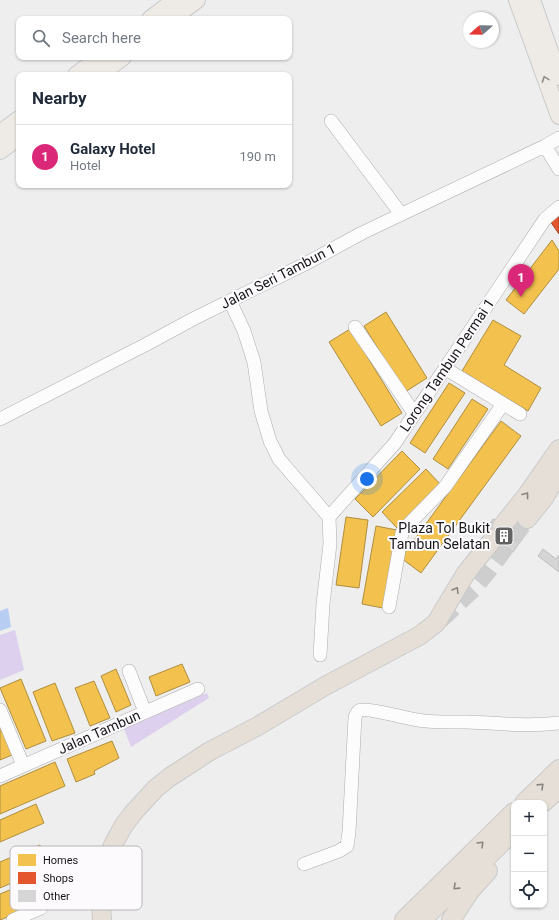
<!DOCTYPE html>
<meta charset="utf-8">
<style>
:root{--surface:#fff;--page:#f6f6f7;--text:#1f2937;--muted:#747a83;--line:#e0e1e3;--accent:#db2777}
body{margin:0;font-family:Roboto,sans-serif;background:var(--page);color:var(--text)}
.controls{position:absolute;right:12px;bottom:12px;display:grid;overflow:hidden;border-radius:8px;box-shadow:0 1px 3px #0004}
.controls button{width:36px;height:36px;display:grid;place-items:center;padding:0;border:0;border-bottom:1px solid var(--line);background:var(--surface);color:var(--text);font:20px sans-serif}
.compass{position:absolute;left:463px;top:12px;width:36px;height:36px;border-radius:50%;background:var(--surface);box-shadow:0 1px 3px #0004;rotate:250deg}
.you{position:absolute;left:367px;top:479px;width:14px;height:14px;margin:-10px;border:3px solid #fff;border-radius:50%;background:#1a73e8;box-shadow:0 0 0 6px #1a73e833}
.badge{display:grid;place-items:center;width:26px;height:26px;border-radius:50%;background:var(--accent);color:#fff;font-size:13px;font-weight:700}
.pin{position:absolute;translate:-50% -33px;filter:drop-shadow(0 1px 2px #0008)}
.pin::after{content:'';position:absolute;top:21px;width:14px;height:12px;background:inherit;clip-path:polygon(0 0,100% 0,50% 100%)}
.list{margin:0;padding:0;list-style:none}
h2{display:flex;justify-content:space-between;align-items:center;height:52px;margin:0;padding:0 16px;font-size:17px}
h2 small{font-size:13px;font-weight:400;color:var(--muted)}
.list li{display:grid;grid-template-columns:26px 1fr auto;gap:12px;align-items:center;box-sizing:border-box;height:64px;padding:0 16px;border-top:1px solid var(--line)}
.list b{display:block;font-size:15px;white-space:nowrap}
.list p{margin:0;font-size:13px;white-space:nowrap;color:var(--muted)}
.list em{font-size:13px;font-style:normal;color:var(--muted)}
.icon{flex:none;width:22px;height:22px;fill:none;stroke:currentColor;stroke-width:2;stroke-linecap:round;stroke-linejoin:round}
.map{position:relative;flex:none;width:559px;height:920px;overflow:hidden}
.search{position:absolute;background:var(--surface);box-shadow:0 1px 3px #0004;left:16px;top:16px;width:276px;height:44px;display:flex;align-items:center;gap:10px;box-sizing:border-box;padding:0 14px;border-radius:8px;color:var(--muted);font-size:15px}
.panel{position:absolute;background:var(--surface);box-shadow:0 1px 3px #0004;left:16px;top:72px;width:276px;height:116px;border-radius:8px}
.map>svg:first-child{display:block}
.green{fill:#ddd0ee}
.water{fill:#b7cdf2}
.homes{fill:#f2c14e;stroke:#b08e3e}
.shops{fill:#e4572e;stroke:#a64427}
.building{fill:#d6d5d5;stroke:#bfbfbf}
.lines{fill:none;stroke-linecap:round;stroke-linejoin:round}
.highway-tunnel{stroke:#cececf;stroke-width:18;stroke-dasharray:18 9;stroke-linecap:butt}
.minor-casing{stroke:#adadae;stroke-width:14}
.major-casing{stroke:#cacacb;stroke-width:18}
.highway-casing{stroke:#cacacb;stroke-width:20}
.minor{stroke:#fcfcfd;stroke-width:13}
.major{stroke:#eeebe6;stroke-width:16}
.highway{stroke:#e5dfd7;stroke-width:18}
.oneway{stroke:#8d8c89}
.oneway2{stroke:#888581}
.labels{text-anchor:middle;stroke-width:4;stroke-linejoin:round;paint-order:stroke}
.street-label{font-size:14px;fill:#171718;stroke:#fcfafd}
.poi-label{font-size:14px;fill:#171718;stroke:#fcfafd;text-anchor:end}
.key{fill:#fcfafd;stroke:#b7b6b8;stroke-width:1}
.key-label{font-size:11px;fill:#171718}
</style>
<div class="map">
<svg width="559" height="920" viewBox="0 0 559 920">
<rect width="100%" height="100%" fill="#eeeeef"/>
<!-- green -->
<path class="green" d="M15,630l9,40 -24,10v-45z
M207,693l2,5 -78,49 -7,-18z"/>
<!-- water -->
<path class="water" d="M8,608l3,19 -11,4v-20z"/>
<!-- homes -->
<path class="homes" d="M552,240l7,11v18l-35,45 -18,-14z
M386,312l41,66 -22,14 -41,-66z
M493,320l28,16 -17,29 37,23 -13,23 -66,-40z
M350,329l52,84 -21,13 -52,-84z
M449,383l16,10 -40,60 -15,-10z
M472,399l16,10 -40,60 -15,-10z
M501,421l20,15 -100,137 -20,-15z
M402,451l18,18 -47,48 -18,-18z
M426,469l16,17 -44,43 -16,-17z
M346,517l22,3 -9,68 -23,-3z
M376,526l21,4 -14,78 -21,-4z
M182,664l8,18 -34,14 -7,-19z
M116,669l15,36 -15,7 -15,-36z
M21,679l25,62 -20,8 -26,-61z
M94,681l16,37 -20,8 -15,-38z
M55,683l20,50 -23,8 -19,-49z
M0,726l12,29 -12,5z
M112,741l7,17 -25,13 1,3 -19,8 -9,-23z
M55,762l10,24 -65,28v-28z
M36,804l8,19 -44,19v-22z
M40,845l9,22 -49,21v-26z
M36,879l7,16 -4,2 3,6 -42,17v-26z"/>
<!-- shops -->
<path class="shops" d="M559,215v19l-9,-13z"/>
<!-- building -->
<path class="building" d="M493,519l29,20 -9,13 -28,-21z
M543,549l13,10 3,-4v17l-21,-16z"/>
<g class="lines">
<!-- highway-tunnel -->
<path class="highway-tunnel" d="M440,620l33,-31 14,-17 40,-53"/>
<defs>
<path id="minor" d="M331,121l70,93
M545,146l14,23
M230,301l14,30 10,31 7,49 9,30 9,18 50,58 1,27 -7,60 -3,51
M355,327l59,86
M446,369l74,45
M0,419l145,-74 50,-27 110,-54 57,-31 183,-87 14,-8
M329,517l66,-74 150,-224 14,-12
M389,607l13,-74 4,-6 39,-40 58,-83
M129,671l16,41
M0,710l23,55
M0,776l198,-87
M304,864l35,-13 8,-5 2,-14 6,-115c2,-4 2,-6 6,-7 6,-2 42,7 51,9 18,4 36,3 55,3 32,1 60,5 92,1
M13,920l28,-12"/>
<path id="major" d="M517,0l42,116
M532,0l27,77
M150,19l25,-19
M172,19l25,-19
M76,75l24,-18
M99,75l24,-18
M0,133l19,-14
M0,151l19,-14"/>
<path id="highway" d="M527,519l17,-21 15,-26
M502,526l25,-31 32,-46
M524,803l35,-34
M543,803l16,-15
M102,920l-2,-29 2,-17 4,-13 8,-18 10,-18 9,-12 23,-25 14,-11 40,-26 48,-25 67,-40 94,-50 17,-13 30,-50 28,-35
M404,920l110,-108
M422,920l92,-89
M451,920l19,-29 18,-20"/>
</defs>
<!-- minor casing -->
<use href="#minor" class="minor-casing"/>
<!-- major casing -->
<use href="#major" class="major-casing"/>
<!-- highway casing -->
<use href="#highway" class="highway-casing"/>
<!-- minor -->
<use href="#minor" class="minor"/>
<!-- major -->
<use href="#major" class="major"/>
<!-- highway -->
<use href="#highway" class="highway"/>
</g>
<!-- one-way arrows -->
<defs><path id="oneway-chevron" d="M-2-3.5L2.5 0L-2 3.5" fill="none" stroke-width="1.6" stroke-linecap="round" stroke-linejoin="round"/></defs>
<use class="oneway" href="#oneway-chevron" transform="translate(545 79) rotate(-110)"/>
<g class="oneway2">
<use href="#oneway-chevron" transform="translate(526 495) rotate(-53)"/>
<use href="#oneway-chevron" transform="translate(456 590) rotate(-59)"/>
<use href="#oneway-chevron" transform="translate(541 786) rotate(-44)"/>
<use href="#oneway-chevron" transform="translate(481 844) rotate(-45)"/>
<use href="#oneway-chevron" transform="translate(456 887) rotate(136)"/>
</g>
<!-- icons -->
<defs>
<symbol id="building-square" viewBox="-11 -11 22 22"><rect x="-9" y="-9" width="18" height="18" rx="4" fill="#626263" stroke="#fcfafd"/><path d="M-4-6H4V6H1V3H-1V6H-4ZM-2.5-4.3h1.7v1.8h-1.7ZM.8-4.3h1.7v1.8H.8ZM-2.5-1h1.7V.8h-1.7ZM.8-1h1.7V.8H.8Z" fill="#fff"/></symbol>
</defs>
<g fill-rule="evenodd">
<use href="#building-square" x="493" y="525" width="22" height="22"/>
</g>
<g class="labels">
<!-- street labels -->
<g class="street-label">
<text transform="translate(278 276) rotate(-27)" y="5">Jalan Seri Tambun 1</text>
<text transform="translate(447 365) rotate(-56)" y="5">Lorong Tambun Permai 1</text>
<text transform="translate(99 732) rotate(-24)" y="5">Jalan Tambun</text>
</g>
<!-- poi labels -->
<g class="poi-label">
<text x="490" y="533">Plaza Tol Bukit<tspan x="490" dy="16">Tambun Selatan</tspan></text>
</g>
</g>
<!-- legend -->
<rect x="10" y="846" width="132" height="64" rx="6" class="key"/>
<rect x="18" y="854" width="18" height="12" fill="#f2c14e"/>
<rect x="18" y="872" width="18" height="12" fill="#e4572e"/>
<rect x="18" y="890" width="18" height="12" fill="#d6d5d5"/>
<g class="key-label">
<text x="43" y="864">Homes</text>
<text x="43" y="882">Shops</text>
<text x="43" y="900">Other</text>
</g>
</svg>
<div class="controls">
<button>+</button>
<button>−</button>
<button><svg class="icon" aria-label="locate" viewBox="0 0 24 24"><circle cx="12" cy="12" r="6"/><path d="M12 2v4M12 18v4M2 12h4M18 12h4"/></svg></button>
</div>
<svg class="compass" viewBox="-18 -18 36 36"><path d="M0-13l5 13h-10z" fill="#e53935"/><path d="M0 13l5-13h-10z" fill="#747a83"/></svg>
<div class="you"></div>
<div class="pin badge" style="left:521px;top:297px">1</div>
<div class="search"><svg class="icon" aria-label="search" viewBox="0 0 24 24"><circle cx="10" cy="10" r="6"/><path d="M15 15l6 6"/></svg>Search here</div>
<section class="panel">
<h2>Nearby<small></small></h2>
<ul class="list">
<li><span class="badge">1</span><div><b>Galaxy Hotel</b><p>Hotel</p></div><em>190 m</em></li>
</ul>
</section>
</div>
